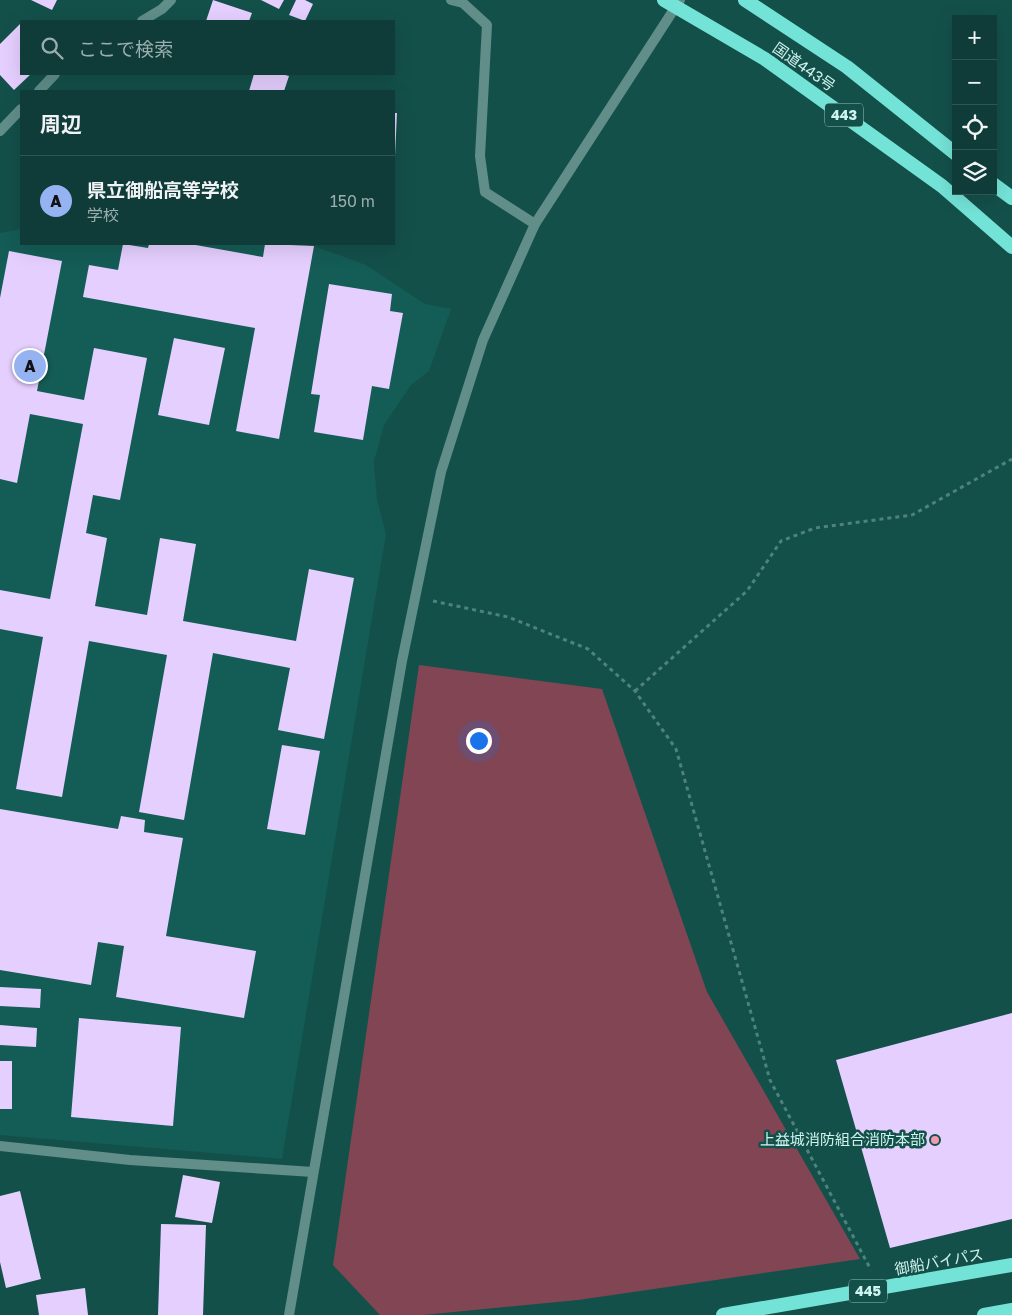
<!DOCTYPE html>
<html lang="ja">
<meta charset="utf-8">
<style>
:root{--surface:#0f3c38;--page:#1d4743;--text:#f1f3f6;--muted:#9badae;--line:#2f5653;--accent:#95b2f1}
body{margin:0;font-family:"Golos Text","Noto Sans JP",sans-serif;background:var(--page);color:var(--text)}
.controls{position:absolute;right:15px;top:15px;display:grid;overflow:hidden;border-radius:0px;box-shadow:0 5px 20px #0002}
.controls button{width:45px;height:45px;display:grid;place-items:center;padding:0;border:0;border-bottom:1px solid var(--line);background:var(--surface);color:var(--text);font:25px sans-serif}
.you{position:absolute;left:478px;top:740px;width:18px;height:18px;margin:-12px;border:4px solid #fff;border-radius:50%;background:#1a73e8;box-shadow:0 0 0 8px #1a73e833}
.badge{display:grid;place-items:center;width:32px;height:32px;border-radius:50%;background:var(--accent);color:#111;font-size:16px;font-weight:700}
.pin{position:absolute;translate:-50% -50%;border:2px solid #fff;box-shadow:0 1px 5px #0006}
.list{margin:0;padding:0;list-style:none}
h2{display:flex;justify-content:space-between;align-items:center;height:65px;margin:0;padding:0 20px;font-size:21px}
h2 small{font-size:16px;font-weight:400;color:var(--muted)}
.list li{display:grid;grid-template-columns:32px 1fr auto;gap:15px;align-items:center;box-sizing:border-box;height:90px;padding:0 20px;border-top:1px solid var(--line)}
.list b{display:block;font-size:19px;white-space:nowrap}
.list p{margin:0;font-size:16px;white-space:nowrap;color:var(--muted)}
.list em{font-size:16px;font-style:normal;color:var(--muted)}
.icon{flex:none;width:28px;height:28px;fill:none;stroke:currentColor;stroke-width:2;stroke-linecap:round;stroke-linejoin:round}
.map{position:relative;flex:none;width:1012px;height:1315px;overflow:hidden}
.search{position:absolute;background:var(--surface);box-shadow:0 5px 20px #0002;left:20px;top:20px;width:375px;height:55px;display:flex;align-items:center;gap:12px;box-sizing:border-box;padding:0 18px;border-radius:0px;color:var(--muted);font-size:19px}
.panel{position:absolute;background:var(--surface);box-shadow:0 5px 20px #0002;left:20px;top:90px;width:375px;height:155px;border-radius:0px}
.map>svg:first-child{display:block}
.built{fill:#145c56}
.green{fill:#824553}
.building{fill:#e5cffe}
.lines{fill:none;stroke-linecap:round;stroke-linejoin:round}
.path{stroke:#4e837d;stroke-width:3;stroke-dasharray:4 4;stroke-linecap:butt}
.minor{stroke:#618e89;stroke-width:10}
.tertiary{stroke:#618e89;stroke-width:10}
.trunk{stroke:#74e3d7;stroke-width:14}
.poi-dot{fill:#f29aad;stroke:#14504a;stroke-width:2}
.labels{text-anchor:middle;stroke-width:5;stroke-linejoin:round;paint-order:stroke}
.shield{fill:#14504a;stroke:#96c1bc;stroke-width:1}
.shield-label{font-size:14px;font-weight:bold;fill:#cef2ed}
.street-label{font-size:15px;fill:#cef2ed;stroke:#14504a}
.poi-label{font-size:15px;fill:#cef2ed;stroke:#14504a;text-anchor:end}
</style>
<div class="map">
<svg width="1012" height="1315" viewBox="0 0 1012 1315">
<rect width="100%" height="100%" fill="#14504a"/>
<!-- built -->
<path class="built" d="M21,229v15h278l18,3 49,18 59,39 26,5 -22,62 -18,14 -27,40 -10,36 3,39 9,34 -104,625 -282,-24v-902z"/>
<!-- green -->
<path class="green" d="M419,665l183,24 105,303 153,267 -282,41 -155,15h-43l-47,-50z"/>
<!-- building -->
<path class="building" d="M31,0h26l-5,10z
M213,0l39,13 -3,8h-43z
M261,0h23l-5,9z
M296,0h9l8,4 -8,17 -16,-6z
M21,23v51h10l-17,16 -14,-15v-31z
M254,74h27l8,2 -5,15h-35z
M394,113h3l-2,43h-1z
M123,244l25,4 1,-4h41l73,13 2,-13 49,2 -35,193 -43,-8 19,-103 -172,-31 6,-32 29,5z
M9,251l53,10 -25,130 47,9 10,-52 53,10 -27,142 -27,-5 -7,38 21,5 -12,68 52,9 13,-77 36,6 -13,77 113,20 13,-72 45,9 -30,161 -46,-9 12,-62 -77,-15 -29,167 -45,-8 28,-157 -78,-14 -27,156 -46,-8 27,-152 -43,-8v-39l50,9 33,-175 -53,-10 -13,69 -17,-4v-181z
M329,284l63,10 -2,17 13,2 -14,76 -17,-3 -9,54 -49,-8 6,-37 -9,-1z
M174,338l51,10 -16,77 -51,-10z
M282,745l38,6 -15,84 -38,-6z
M0,809l118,20 3,-13 24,4 -1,12 39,6 -17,98 90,15 -12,67 -128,-21 8,-51 -26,-4 -7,43 -91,-15z
M0,987l41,2 -1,19 -40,-2z
M1012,1013v206l-122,29 -54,-188z
M79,1018l102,9 -8,99 -102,-9z
M0,1025l37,3 -1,19 -36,-2z
M0,1061h12v48h-12z
M183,1175l37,7 -8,41 -37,-6z
M20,1191l21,88 -35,9 -6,-26v-66z
M161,1224l45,1 -3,90h-45z
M85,1288l3,27h-49l-3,-20z"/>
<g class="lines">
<!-- path -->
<path class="path" d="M433,601l75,16 80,32 47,42 41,58 94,331 101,190
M635,691l112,-100 34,-50 34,-13 97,-13 100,-56"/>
<!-- minor -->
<path class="minor" d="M451,0l12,3 24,22 -7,131 5,36 50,32
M142,21l20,-12 9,-9
M39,91l16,-17
M0,131l21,-22
M0,1146l130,14 183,12"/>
<!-- tertiary -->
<path class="tertiary" d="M289,1315l113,-654 39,-189 42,-132 52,-116 145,-224"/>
<!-- trunk -->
<path class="trunk" d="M664,0l101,59 177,127 70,61
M745,0l102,67 109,87
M993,184l19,14
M723,1315l289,-50
M984,1315l28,-5"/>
</g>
<!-- markers -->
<circle class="poi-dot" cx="935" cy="1140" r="5"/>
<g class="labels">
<!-- shield labels -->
<g class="shield">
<rect x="825" y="103.5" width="38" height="23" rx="4"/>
<rect x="849" y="1279.5" width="38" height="23" rx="4"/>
</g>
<g class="shield-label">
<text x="844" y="120">443</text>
<text x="868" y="1296">445</text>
</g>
<!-- street labels -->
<g class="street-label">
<text transform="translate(804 67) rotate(35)" y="5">国道443号</text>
<text transform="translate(939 1262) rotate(-10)" y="5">御船バイパス</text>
</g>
<!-- poi labels -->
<g class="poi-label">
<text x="925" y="1145">上益城消防組合消防本部</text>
</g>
</g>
</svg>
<div class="controls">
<button>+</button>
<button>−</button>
<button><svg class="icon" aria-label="locate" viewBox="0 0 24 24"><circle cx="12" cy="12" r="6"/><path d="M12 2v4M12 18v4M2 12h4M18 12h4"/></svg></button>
<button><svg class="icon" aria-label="layers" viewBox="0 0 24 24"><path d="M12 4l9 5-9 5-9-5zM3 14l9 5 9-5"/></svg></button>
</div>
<div class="you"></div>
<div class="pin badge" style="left:30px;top:366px">A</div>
<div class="search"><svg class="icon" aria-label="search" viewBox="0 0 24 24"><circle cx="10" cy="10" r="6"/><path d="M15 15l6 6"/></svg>ここで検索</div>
<section class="panel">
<h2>周辺<small></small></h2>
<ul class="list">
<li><span class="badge">A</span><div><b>県立御船高等学校</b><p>学校</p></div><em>150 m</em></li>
</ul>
</section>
</div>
